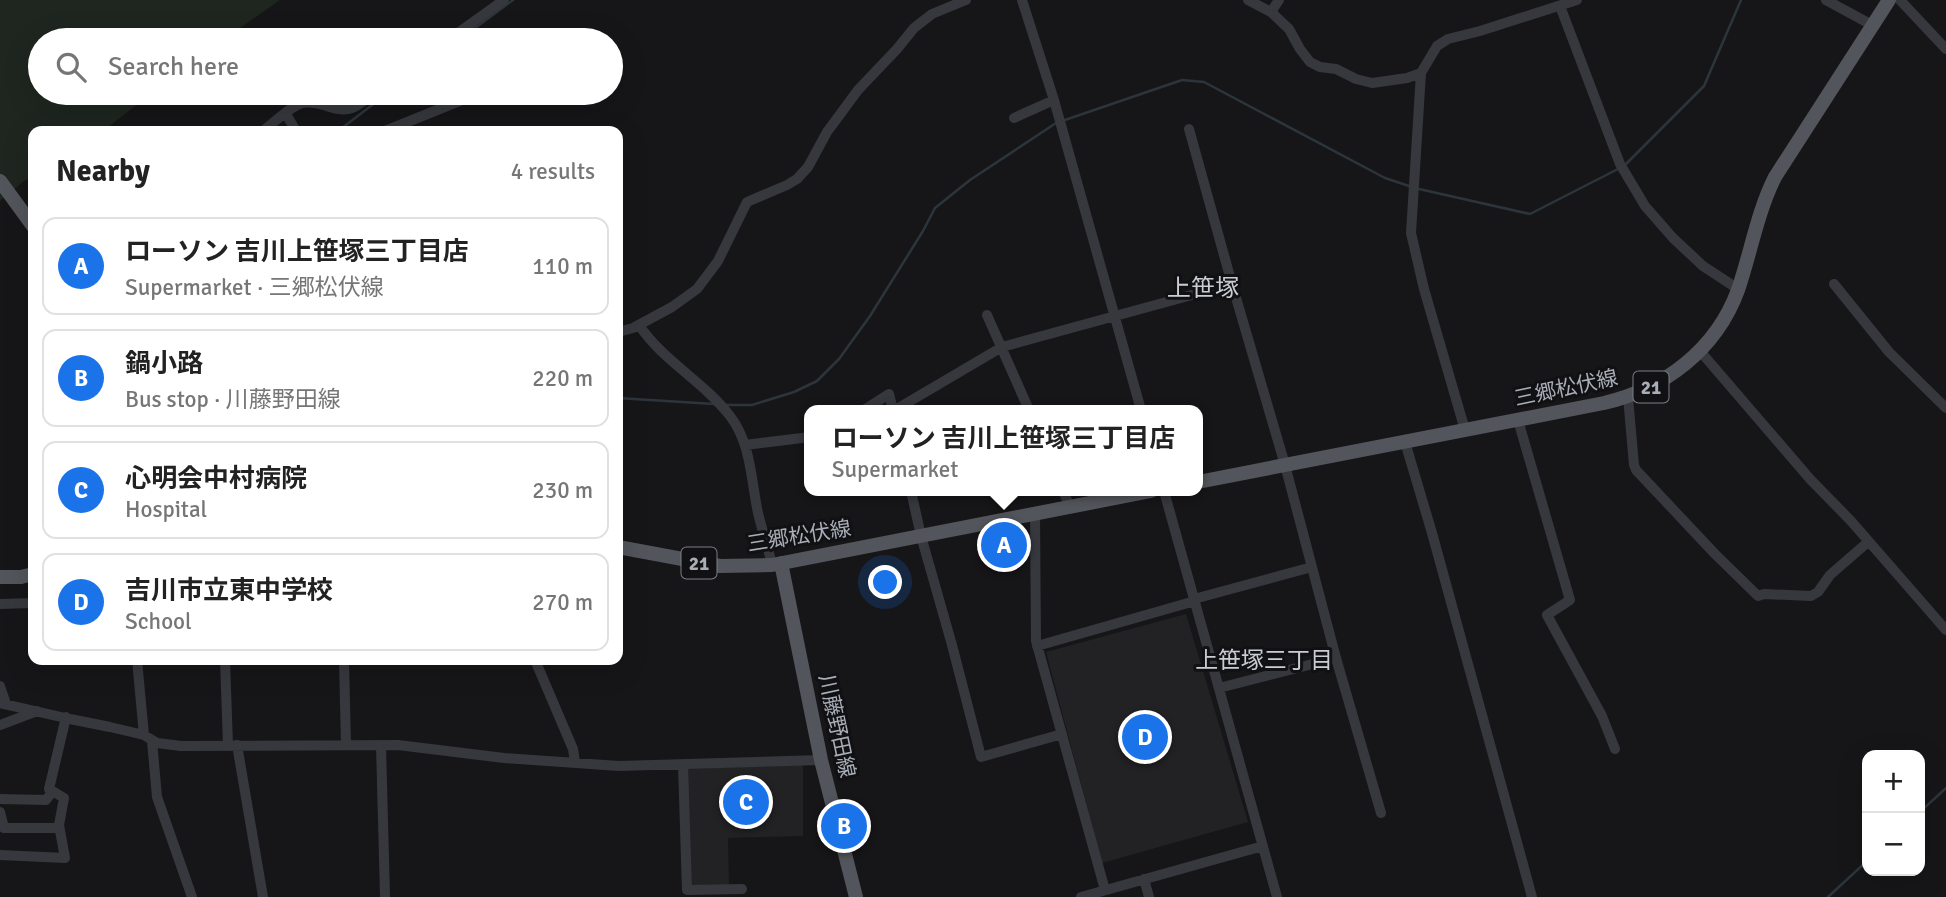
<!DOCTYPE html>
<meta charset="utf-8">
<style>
:root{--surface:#fff;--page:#f6f6f6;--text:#222;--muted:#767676;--line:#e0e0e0;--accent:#1a73e8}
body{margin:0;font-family:Signika,"Noto Sans JP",sans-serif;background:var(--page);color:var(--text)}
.controls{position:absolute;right:21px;bottom:21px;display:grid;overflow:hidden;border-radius:14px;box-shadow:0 7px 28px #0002}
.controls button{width:63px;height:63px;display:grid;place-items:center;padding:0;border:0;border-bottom:2px solid var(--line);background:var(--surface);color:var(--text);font:35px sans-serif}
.you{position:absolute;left:886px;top:583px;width:24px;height:24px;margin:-18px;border:5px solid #fff;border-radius:50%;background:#1a73e8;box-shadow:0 0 0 10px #1a73e833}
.badge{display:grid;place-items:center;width:46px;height:46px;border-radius:50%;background:var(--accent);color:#fff;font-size:23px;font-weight:700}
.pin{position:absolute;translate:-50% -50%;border:4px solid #fff;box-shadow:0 2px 7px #0006}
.popup{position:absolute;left:804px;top:405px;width:399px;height:91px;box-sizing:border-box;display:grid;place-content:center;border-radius:14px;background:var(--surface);filter:drop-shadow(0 2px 5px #0005);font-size:23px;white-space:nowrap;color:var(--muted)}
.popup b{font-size:26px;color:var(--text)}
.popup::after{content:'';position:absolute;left:50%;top:100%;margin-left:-14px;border:14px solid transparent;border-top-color:var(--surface)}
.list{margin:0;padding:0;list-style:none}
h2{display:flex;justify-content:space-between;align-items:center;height:91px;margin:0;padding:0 28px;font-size:30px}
h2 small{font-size:23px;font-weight:400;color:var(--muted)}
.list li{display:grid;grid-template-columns:46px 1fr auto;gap:21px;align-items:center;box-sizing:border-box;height:98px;margin:0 14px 14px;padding:0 14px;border:2px solid var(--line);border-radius:14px}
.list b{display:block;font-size:26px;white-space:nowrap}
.list p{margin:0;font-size:23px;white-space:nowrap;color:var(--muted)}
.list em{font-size:23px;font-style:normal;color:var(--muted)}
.icon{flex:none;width:38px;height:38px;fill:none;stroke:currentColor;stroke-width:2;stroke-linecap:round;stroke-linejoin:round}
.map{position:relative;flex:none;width:1946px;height:897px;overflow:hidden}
.search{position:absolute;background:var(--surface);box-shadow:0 7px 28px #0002;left:28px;top:28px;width:595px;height:77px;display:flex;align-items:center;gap:18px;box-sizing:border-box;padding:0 24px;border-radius:38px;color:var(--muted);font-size:26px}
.panel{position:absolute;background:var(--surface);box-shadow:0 7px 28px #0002;left:28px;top:126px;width:595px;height:539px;border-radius:14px}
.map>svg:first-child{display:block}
.built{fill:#222225}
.green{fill:#1e261f}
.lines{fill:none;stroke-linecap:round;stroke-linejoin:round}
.stream{stroke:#2c353c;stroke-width:2.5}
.minor{stroke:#37383d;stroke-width:10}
.major{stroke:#53555c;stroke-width:14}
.labels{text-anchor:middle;stroke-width:6;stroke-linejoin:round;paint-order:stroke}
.shield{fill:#111113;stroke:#7b7e86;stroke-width:2}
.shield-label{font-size:19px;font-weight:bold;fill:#a8adb8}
.street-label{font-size:21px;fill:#a8adb8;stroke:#111113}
.neighbourhood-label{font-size:23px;fill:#c9ccd4;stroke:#111113}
.quarter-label{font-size:24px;fill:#c9ccd4;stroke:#111113}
</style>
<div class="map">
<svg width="1946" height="897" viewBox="0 0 1946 897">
<rect width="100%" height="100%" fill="#161618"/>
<!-- built -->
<path class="built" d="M1186,614l62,208 -146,41 -56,-211z
M803,765v71l-75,2 1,47h-38l-4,-116z"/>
<!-- green -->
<path class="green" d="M0,0h280l-57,40h-183v53h112l-49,38h-70v46l-9,4 -24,20z"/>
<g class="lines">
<!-- stream -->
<path class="stream" d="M459,40l54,-40
M1062,121l120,-41 22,2 181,96 27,9
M338,131l50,-38
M1624,166l80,-80 37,-86
M1419,189l111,25 88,-45
M618,398l96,6
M724,405h28l42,-13 23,-11 22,-22 31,-43 53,-85 12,-23 35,-28 86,-57
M1920,812l26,-24
M1828,897l39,-36"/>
<!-- minor -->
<path class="minor" d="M1022,0l32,100 87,310
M1248,0l23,12 18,17 11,20 10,13 10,5 16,2 20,10 16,4 35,-5 14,-5 16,-27 11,-7 32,-8 97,-31
M1826,0l46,25
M1900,0l46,49
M1560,6l60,158 25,42 28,32 30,28 35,23
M1271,12l8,-12
M448,40l56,-40
M1421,73l-10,160 13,56 41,141
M286,114l10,17
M1014,118l40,-18
M1189,129l43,155 53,181 51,193 45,155
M263,131c12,-9 26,-24 40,-28 17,-4 32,11 49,5 8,-3 15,-10 22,-15
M385,131l77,-31 -14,-7
M1834,284l55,68 57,56
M987,315l42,95
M639,325c24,36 64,56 91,91 21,27 21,64 28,97 4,17 10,34 14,52
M618,332l15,-4 39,-21 25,-18 21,-28 29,-59 40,-17 10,-6 11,-12 19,-35 31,-42 39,-41 17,-21 18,-14 34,-14
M1700,351l110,128 41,42 95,109
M1628,397l6,68 2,5 79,84 43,42 6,-2 47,2 7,-4 12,-17 38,-33
M864,410l25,-16 4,16
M895,410l107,-63 230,-63
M1518,420l52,180 -23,15 55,101 13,33
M1405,442l27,91 100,364
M745,445l65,-8
M911,491l10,45 31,109 29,112 81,-23
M1063,491l7,16
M1164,491l113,406
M1035,513l1,128 69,249
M1194,599l118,-32
M0,604l33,-1
M1037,646l158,-45
M137,660l7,75
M225,660l3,85
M344,660l2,85
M535,660l38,89 2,13
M0,686l6,18
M1219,688l117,-30
M0,703l70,16 40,8 34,8 13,8 24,3 217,-1 106,13 115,8 202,-6
M0,725l37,-14
M152,741l5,56 35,100
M237,745l26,152
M381,745l4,152
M683,765l4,125 55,-1
M0,799l46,1 6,-8
M0,812l4,16h55
M0,855l65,3 -6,-33 5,-27 -15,-9 17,-72
M1144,879l5,18
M1081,897l182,-51"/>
<!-- major -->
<path class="major" d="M0,181l33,45
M1198,482l406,-79c60,-14 112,-53 134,-113 13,-38 19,-77 37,-113l114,-177
M618,547l102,19 52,-1 379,-74
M781,563l40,197 35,137
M0,577h21l12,-3"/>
</g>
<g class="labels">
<!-- shield labels -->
<g class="shield">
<rect x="1633.5" y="371.5" width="35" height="31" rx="5"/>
<rect x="681.5" y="547.5" width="35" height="31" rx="5"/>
</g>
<g class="shield-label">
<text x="1651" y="394">21</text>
<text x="699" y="570">21</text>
</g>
<!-- street labels -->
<g class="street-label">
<text transform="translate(1566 388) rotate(-12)" y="7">三郷松伏線</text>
<text transform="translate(799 536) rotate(-9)" y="7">三郷松伏線</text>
<text transform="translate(837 726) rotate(78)" y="7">川藤野田線</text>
</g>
<!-- neighbourhood labels -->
<g class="neighbourhood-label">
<text x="1264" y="668">上笹塚三丁目</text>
</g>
<!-- quarter labels -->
<g class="quarter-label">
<text x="1203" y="296">上笹塚</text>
</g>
</g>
</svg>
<div class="controls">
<button>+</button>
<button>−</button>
</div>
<div class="you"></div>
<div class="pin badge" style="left:1004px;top:545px">A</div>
<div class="popup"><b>ローソン 吉川上笹塚三丁目店</b>Supermarket</div>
<div class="pin badge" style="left:844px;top:826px">B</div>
<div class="pin badge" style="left:746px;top:802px">C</div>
<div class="pin badge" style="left:1145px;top:737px">D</div>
<div class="search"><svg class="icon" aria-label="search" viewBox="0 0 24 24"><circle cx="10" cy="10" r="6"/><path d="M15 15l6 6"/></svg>Search here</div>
<section class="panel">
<h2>Nearby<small>4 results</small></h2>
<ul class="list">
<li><span class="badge">A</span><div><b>ローソン 吉川上笹塚三丁目店</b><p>Supermarket · 三郷松伏線</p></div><em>110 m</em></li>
<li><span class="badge">B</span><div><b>鍋小路</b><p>Bus stop · 川藤野田線</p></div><em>220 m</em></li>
<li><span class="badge">C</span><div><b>心明会中村病院</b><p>Hospital</p></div><em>230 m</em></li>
<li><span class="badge">D</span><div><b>吉川市立東中学校</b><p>School</p></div><em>270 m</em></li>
</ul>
</section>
</div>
